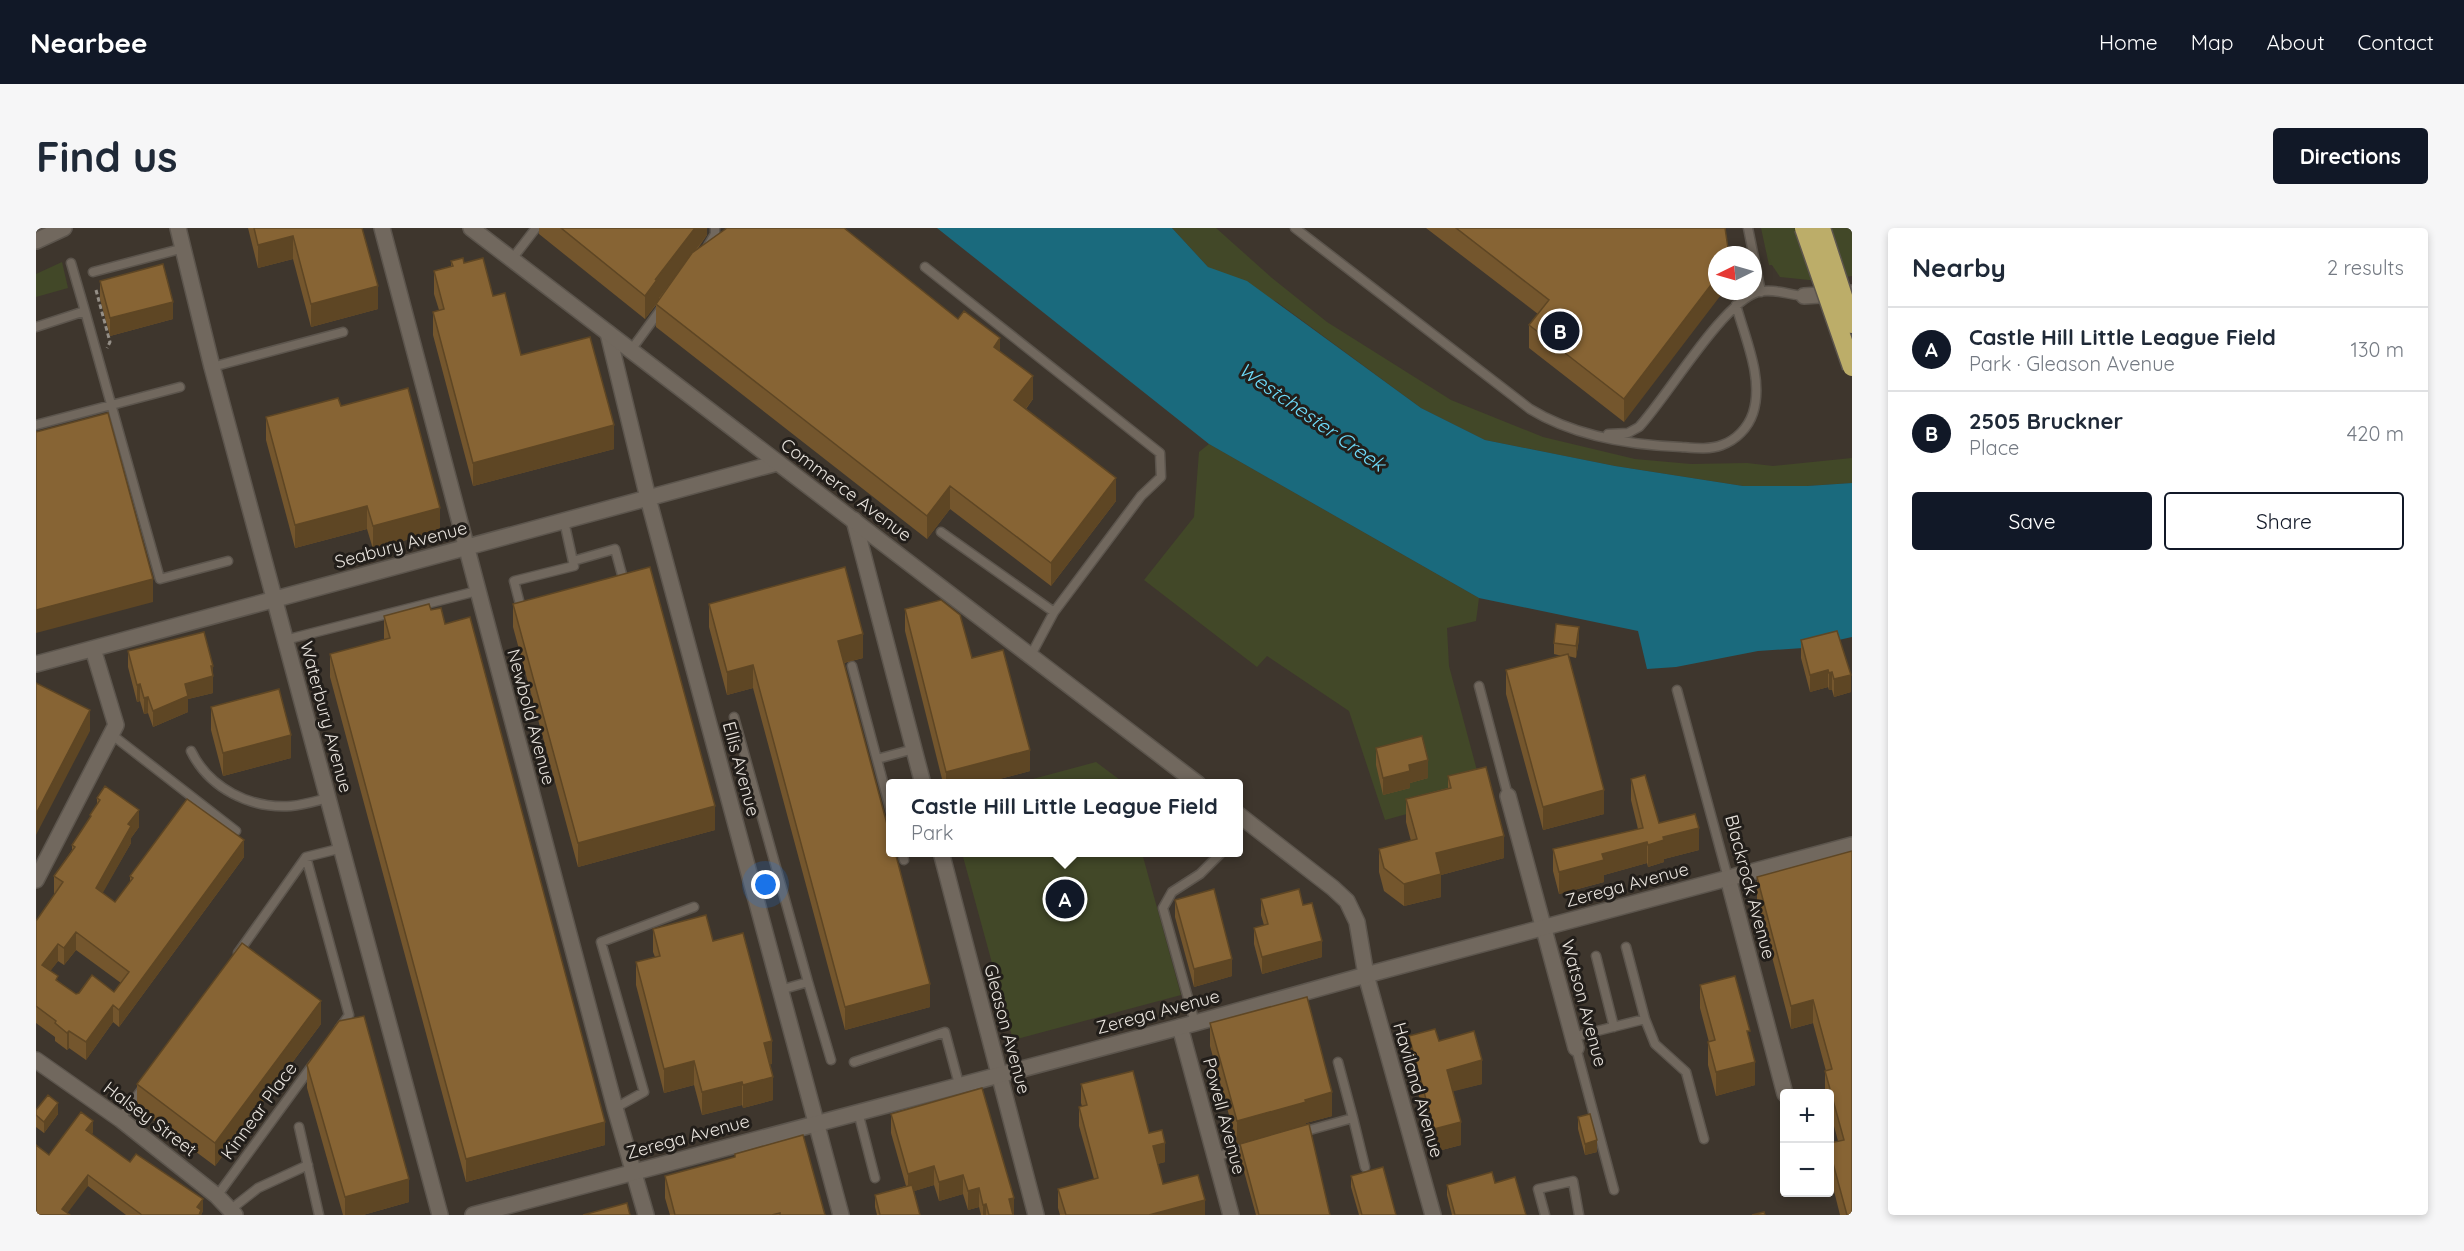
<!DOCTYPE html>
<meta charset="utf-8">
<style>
:root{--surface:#fff;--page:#f6f6f7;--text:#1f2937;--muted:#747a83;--line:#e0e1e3;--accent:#111827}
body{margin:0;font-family:Quicksand,sans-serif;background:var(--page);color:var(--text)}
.controls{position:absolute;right:18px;bottom:18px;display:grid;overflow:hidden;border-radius:6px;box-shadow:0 3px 9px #0003}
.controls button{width:54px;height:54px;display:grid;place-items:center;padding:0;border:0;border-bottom:2px solid var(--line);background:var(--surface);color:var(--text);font:30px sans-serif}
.compass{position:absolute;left:1672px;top:18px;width:54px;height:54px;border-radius:50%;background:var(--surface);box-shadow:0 3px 9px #0003;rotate:265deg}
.you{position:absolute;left:730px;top:657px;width:21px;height:21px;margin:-15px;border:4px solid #fff;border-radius:50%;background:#1a73e8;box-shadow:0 0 0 9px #1a73e833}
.badge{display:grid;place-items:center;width:39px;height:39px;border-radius:50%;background:var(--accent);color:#fff;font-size:20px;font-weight:700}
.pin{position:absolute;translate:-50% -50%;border:3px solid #fff;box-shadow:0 2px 6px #0006}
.popup{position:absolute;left:850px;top:551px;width:357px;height:78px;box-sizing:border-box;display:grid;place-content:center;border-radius:6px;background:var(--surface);filter:drop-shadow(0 2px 4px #0005);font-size:20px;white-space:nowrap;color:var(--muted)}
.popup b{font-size:22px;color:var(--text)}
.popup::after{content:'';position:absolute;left:50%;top:100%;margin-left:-12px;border:12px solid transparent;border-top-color:var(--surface)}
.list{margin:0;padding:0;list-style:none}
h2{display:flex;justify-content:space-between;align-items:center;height:78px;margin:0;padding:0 24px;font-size:26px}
h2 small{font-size:20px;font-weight:400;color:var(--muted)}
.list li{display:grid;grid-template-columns:39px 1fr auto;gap:18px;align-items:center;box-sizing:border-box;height:84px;padding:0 24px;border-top:2px solid var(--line)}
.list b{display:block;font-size:22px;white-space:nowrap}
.list p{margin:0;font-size:20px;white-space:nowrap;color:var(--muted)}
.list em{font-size:20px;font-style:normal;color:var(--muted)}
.actions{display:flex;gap:12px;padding:18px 24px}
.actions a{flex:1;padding:14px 0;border:2px solid var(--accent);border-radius:6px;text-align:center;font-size:21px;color:var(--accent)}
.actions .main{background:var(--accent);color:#fff}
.map{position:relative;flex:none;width:1816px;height:987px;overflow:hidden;border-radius:6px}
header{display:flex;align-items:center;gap:36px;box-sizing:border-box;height:84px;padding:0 30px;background:var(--accent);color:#fff}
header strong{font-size:28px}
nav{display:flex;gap:33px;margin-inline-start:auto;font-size:21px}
.intro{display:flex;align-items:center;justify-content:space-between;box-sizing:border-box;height:144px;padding:0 36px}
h1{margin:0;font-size:42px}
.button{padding:15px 27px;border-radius:6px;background:var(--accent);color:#fff;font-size:21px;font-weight:700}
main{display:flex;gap:36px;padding:0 36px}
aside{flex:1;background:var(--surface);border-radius:6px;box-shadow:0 3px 9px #0003}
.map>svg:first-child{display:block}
.green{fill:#424828}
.water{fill:#1a6a7d}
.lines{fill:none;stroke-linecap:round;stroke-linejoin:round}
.lane-casing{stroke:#5c554d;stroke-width:11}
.street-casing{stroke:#5c554d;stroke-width:18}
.secondary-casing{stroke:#5c554d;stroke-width:18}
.path{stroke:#958f87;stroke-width:3;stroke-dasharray:4.5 3;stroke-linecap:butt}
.lane{stroke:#71685e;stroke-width:8}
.street{stroke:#71685e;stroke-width:15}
.secondary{stroke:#71685e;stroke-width:15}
.highway-bridge-casing{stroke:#5c554d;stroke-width:21;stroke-linecap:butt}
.highway-bridge{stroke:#bcad69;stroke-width:18}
.wall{fill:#74562d;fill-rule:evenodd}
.shaded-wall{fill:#5e4624}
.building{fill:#876434;stroke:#5e4624;stroke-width:1.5;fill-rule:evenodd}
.labels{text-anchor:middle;stroke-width:6;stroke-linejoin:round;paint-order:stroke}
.street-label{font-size:18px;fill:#e9e4de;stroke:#221e1a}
.water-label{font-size:20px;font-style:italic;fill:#6edbfa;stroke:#221e1a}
</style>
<header>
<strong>Nearbee</strong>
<nav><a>Home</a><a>Map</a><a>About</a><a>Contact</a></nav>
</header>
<div class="intro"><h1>Find us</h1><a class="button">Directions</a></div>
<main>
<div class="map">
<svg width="1816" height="987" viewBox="0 0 1816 987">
<rect width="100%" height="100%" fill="#3e362d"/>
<!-- green -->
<path class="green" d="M1136,0h44l56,50 55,44 124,78 92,37 92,22 56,5 56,-1 26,3 79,-8v25l-45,3h-64l-128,-20 -130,-26 -64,-32 -144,-106 -69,-35z
M1725,0h91v48l-33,5 -39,-4 -8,-12h-3z
M26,34l6,26 -32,9v-23z
M1173,216l270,154 -3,23 -29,7 2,38 34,127 -98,27 -36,-109 -82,-55 -10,11 -113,-87 50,-63 5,-65z
M1060,534l28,21h-106z
M926,625h180l39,142 -168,45z"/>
<!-- water -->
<path class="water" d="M901,0h235l36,39 39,14 174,127 64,32 130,26 128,20h64l45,-3v154l-49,11 -45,3 -82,16 -29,2 -9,-38 -159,-33 -270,-154z"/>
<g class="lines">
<defs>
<path id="lane" d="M1259,0l235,181c44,27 99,36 151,38 13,1 28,3 41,-2 14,-5 26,-17 31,-32 11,-34 -8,-75 -17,-108
M1712,0l13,64
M672,18l7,-12v-6
M476,31l24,-31
M889,39l235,186 1,24 -20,19 -87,116 -23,43
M57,44l91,-24
M49,83l75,268 68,-18
M0,99l49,-16 -14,-48
M595,122l30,-41
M176,139l131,-35
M0,197l144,-38
M1572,206l20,-1 11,-6c29,-31 83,-124 119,-135 15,-4 31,3 46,4
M905,304l113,80
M537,333l42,-12 9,33
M486,384l-8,-31 60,-15 -10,-45
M249,412l192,-49
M816,438l39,146
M1443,458l29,110
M1641,462l51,188
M698,489l74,265
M75,506l125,97
M155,523c18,37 59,58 100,55 13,-1 25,-5 37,-8
M841,531l37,-10
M866,624l2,8
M270,629l43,158 -10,14
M1590,719l19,72
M202,725l68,-96 36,-9
M1560,728l18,71
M744,762l28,-8 23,78
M1159,795l-32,-115 9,-16 28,-18 22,-22
M1537,809l72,-18 10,25 31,28 18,67
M1540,820l38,142
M818,834l91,-30 14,52
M579,880l29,-16 -43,-150 93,-35
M822,884l17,66
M1317,890l12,49
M84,891l23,-31
M263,899l20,88
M1263,905l54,-15 -15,-56
M1179,929l34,-10
M181,968l97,-133
M194,982l28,-22 50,-23
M1509,987l-7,-26 35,-8 6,34"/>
<path id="street" d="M142,0l34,139 228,848
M346,0l233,880 31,107
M1768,68l48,-3
M572,105l40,165 193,717
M818,292l69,264
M0,436l741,-201
M1472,568l68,252
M905,624l95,363
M1692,650l57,216
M0,652l80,-155 -23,-76
M1330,747l67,240
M1144,799l51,188
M0,832l84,59 97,77 18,19"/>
<path id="secondary" d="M435,0l727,556
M0,13l28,-13
M1203,587l94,73 14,13 10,21 9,53
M437,987l722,-192 171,-48 486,-130"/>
</defs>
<!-- lane casing -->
<use href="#lane" class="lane-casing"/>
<!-- street casing -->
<use href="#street" class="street-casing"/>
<!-- secondary casing -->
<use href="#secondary" class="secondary-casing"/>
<!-- path -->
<path class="path" d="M60,62l14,52 -3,6"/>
<!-- lane -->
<use href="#lane" class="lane"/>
<!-- street -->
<use href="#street" class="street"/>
<!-- secondary -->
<use href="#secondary" class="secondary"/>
<defs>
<path id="highway-bridge" d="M1768,0l48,139
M1785,0l31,96"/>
</defs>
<!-- highway-bridge casing -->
<use href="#highway-bridge" class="highway-bridge-casing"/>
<!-- highway-bridge -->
<use href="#highway-bridge" class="highway-bridge"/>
</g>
<!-- wall -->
<path class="wall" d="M212,0h114l16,81 -67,18 -18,-68 -35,9z
M503,0h168v7l-11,16 262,68 42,32 33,48 -7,10 90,92 -65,85 -101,-77 -23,30 -271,-212v-22l-11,14 -106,-85z
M1390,0h299l-101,194 -95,-74v-23l9,-11z
M415,33l13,2 29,33 28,59 93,94 -141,37 -40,-151v-23l6,-2 -5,-16v-23l17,-5z
M64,53l73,38 -63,17 -10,-37z
M230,189l174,114 -67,18 -6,-20 -72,19 -29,-108z
M477,376l202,226 -137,37 -65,-240z
M673,376l154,54 -19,5 86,344 -85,23 -92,-342 -26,7 -18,-68z
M869,381l67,49 58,113 -46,12h-41l-38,-152z
M395,382l14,14 160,521 -139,37 -136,-505v-23l54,-14v-24z
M1543,411l-3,19 -8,-2 36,158 -61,16 -37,-136v-24l56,-14 -8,-2v-11z
M1765,412l50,52 -17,5 -2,-7h-3l-1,-3 -18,5 -9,-34z
M92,423l85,23v19l-25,6v13l-35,15 -5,-14 -4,1 -4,-13 -3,1 -9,-35z
M175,479l80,51 -68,18 -12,-46z
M1340,520l52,30 -18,5v5l-27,7 -7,-30z
M1412,548l56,82 -63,17v22l-37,9 -20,-15 -5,-19v-23l32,-8 -5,-19v-23l42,-11z
M1595,551l28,44 40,27 -35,9v3l-16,5 -1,-4 -43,12v7l-45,12 -6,-23v-22l85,-20 -7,-29z
M61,570l42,29 -8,11v5l-29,50 13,9 15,-20v-6l114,-19 -125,170 -6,-5 -27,38 -17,-12 -2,2 -12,-9v-4l-19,-14v-102l19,-27 -1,-1v-17l18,-26v-5l18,-26v-4l7,-11zM40,722l45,33 -7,9 -38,2 -18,-13 -8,-10 8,-10 6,4z
M1816,623v364h-12l-10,-40v-32l8,-2 -8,-30v-17h-5v-23h1l-13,-48 -22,6 -34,-129v-23z
M1225,671l42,6 19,52 -60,17 -8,-30v-16l10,-3 -3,-10z
M1139,672l57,76 -38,11 -19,-70z
M617,701l60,12 59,123h-3l4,36 -30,8 -1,-3 -40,10 -8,-30 -30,8 -28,-108v-23l19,-5 -2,-5z
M1664,757l50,57 5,43 -39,11 -8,-31v-23h1l-9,-34z
M1174,795l122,93 -26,7v2l-69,19 -27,-98z
M285,796l-106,142 -78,-58v-24z
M1373,808l30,5 43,43 -30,7 9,54 -27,7 -25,-93z
M271,837l102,137 -46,13h-20l-36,-127z
M1045,856l68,49 16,29 -8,2 6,20 42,31h-145l-2,-7v-19l36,-10 -15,-53v-19l3,-1 -1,-3z
M0,882l22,4 -14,19 -8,-6z
M855,886l123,101h-33l-2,-8 -11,3 -5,-16 -24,7 -5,-16 -20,6 6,24h-43l-2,-8v-12l31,-9 -15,-53z
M1542,889l19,35 -12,3 -7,-26z
M57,905l-2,1 39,28 73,49 -2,4h-75l-38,-29 -52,29 13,-60z
M1204,916l90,71h-74l-16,-58z
M699,926l90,61h-155l-5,-17v-22l70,-19z
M1315,948l45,39h-37l-8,-28z
M1459,955l31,32h-74l-5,-20v-10z"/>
<!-- shaded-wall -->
<path class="shaded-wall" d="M659,0h12v7l-48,63v2l-14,19v-23l10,-16z
M257,8v23l-35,9v-23z
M1681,49v14h7l-100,131v-23z
M342,58v23l-67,18v-23z
M137,74v17l-63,17v-18z
M964,110v23l-6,-14z
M997,148v23l-19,25v-24z
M578,197v24l-141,37v-23z
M1080,250v23l-65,85v-23z
M914,258v23l-23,30v-23z
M331,278v23l-72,19v-23z
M404,280v23l-67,18v-23z
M117,351v23l-117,31v-23z
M1543,399v12l-3,19v-12z
M827,406v24l-25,6v-23z
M717,437v23l-26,7v-23z
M175,438h2v27l-25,6v13l-35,15v-16l32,-27z
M1792,442v17l-18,5v-17z
M1796,444v18h-3v-17z
M1815,447v17l-17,5v-18z
M104,456v17l-3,1v-17z
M112,469v16l-4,1v-16z
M54,482v21l-54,104v-21z
M255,507v23l-68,18v-23z
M994,522v21l-46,12h-38v-11z
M1392,532v18l-18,5v5l-27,7v-17l26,-13z
M1568,562v24l-61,16v-23z
M679,578v24l-137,37v-24z
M103,582v17l-8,11v5l-35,62v-17l32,-64z
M1663,600v22l-35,9v3l-16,5v-22l15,-8z
M1468,608v22l-63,17v22l-37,9v-22l32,-31z
M208,612v17l-125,170v-17z
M1611,614v21l-43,12v7l-45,12v-22l43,-18z
M40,704v18l-12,15v-17z
M1286,713v16l-60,17v-17z
M22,716v17l-16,21v-17z
M1196,731v17l-38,11v-18z
M894,756v23l-85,23v-23z
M1777,772v23l-22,6v-23z
M285,773v23l-106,142v-23z
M77,777v17l-27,38v-18z
M33,803v17l-2,2v-17z
M736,813v23l-8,2v-23z
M1446,832v24l-35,9v-23z
M658,833v24l-30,8v-24z
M1719,834v23l-39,11v-24z
M737,849v23l-30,8v-23z
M706,854v23l-40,10v-23z
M1296,864v24l-26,7v2l-69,19v-23l68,-21z
M22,875v11l-14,19v-11z
M57,893v12l-7,9v-12z
M569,894v23l-139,37v-23z
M1425,894v23l-27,7v-23z
M1561,912v12l-12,3v-11z
M1129,915v19l-12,3v-19z
M898,938v19l-26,8v-19z
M52,947v11l-22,29 -4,-6z
M927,947v19l-24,7v-19z
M373,951v23l-46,13h-18v-18z
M943,960v19l-11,3v-19z
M978,970v17h-5v-16z
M167,971v12l-2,4h-4v-8z
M1169,972v15h-56z
M950,976v11h-3v-10z"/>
<!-- building -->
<path class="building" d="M218,0h108l16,58 -67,18 -18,-68 -35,9z
M525,0h134l-40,52 4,-3 -14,19z
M691,0h117l114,91 6,-8 36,27 -6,9 39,29 -19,24 102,78 -65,85 -101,-77 -23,30 -271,-212 36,-51z
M1420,0h269l4,27h-12v22l-93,122 -95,-74 20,-25z
M427,30l1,5 19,-5 10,38 12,-3 16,62 69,-18 24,88 -141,38 -40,-151 11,-3 -10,-38 19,-5 -2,-5z
M127,36l10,38 -63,16 -10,-37z
M372,160l32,120 -67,18 -6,-20 -72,19 -29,-108 72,-19 3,8z
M72,185l45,166 -117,31v-178z
M614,339l65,239 -137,37 -65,-239z
M809,339l18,67 -25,7 53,198v13h4l35,132 -85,23 -92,-342 -26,7 -18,-68z
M905,372l19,15 12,43 31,-8 27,100 -84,22 -41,-163z
M393,376l2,6 10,-2 4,16 25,-7 135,505 -139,37 -136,-505 60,-16 -6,-22z
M1520,396l23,3 -3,19 -22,-3z
M1801,403l14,44 -17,4 -2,-7 -3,1 -1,-3 -18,5 -9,-35z
M168,404l9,34h-2l2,10 -28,8 3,12 -35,15 -5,-14 -4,1 -4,-14 -3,1 -9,-34z
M1532,426l36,136 -61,17 -37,-137z
M0,455l54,27 -54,104z
M243,461l12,46 -68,18 -12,-46z
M1386,508l6,24 -19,5 1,6 -27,7 -7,-30z
M1450,539l18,69 -68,17 5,21 -37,10 -20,-16 -5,-19 38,-10 -11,-40 45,-11 -3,-12z
M1609,547l14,48 36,-9 4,14 -36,9 1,3 -16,5 -1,-3 -45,12 2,6 -45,12 -6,-23 90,-21 -12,-49z
M69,558l34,24 -11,14 3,2 -35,62 19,14 18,-24 -3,-2 57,-77 57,41 -125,170 -6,-5 -27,37 -17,-11 -2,2 -12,-10 1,-2 -20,-15v-85l27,-39 -9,-6 21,-29 -3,-2 19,-29 -1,-1 10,-15 -3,-2zM40,704l53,40 -15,20 -22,-17 -13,18 -3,1 -20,-14 2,-4 -16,-11 16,-21 6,4z
M1816,623v364h-5l-17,-63v-9l14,-3 -19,-69 7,-2 -19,-69 -22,6 -34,-129z
M1178,661l18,70 -38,10 -19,-69z
M1263,661l4,16 9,-2 10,38 -60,16 -8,-29 14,-4 -7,-25z
M670,687l7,26 30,-8 29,108 -8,2 9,34 -30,8 -1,-3 -40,10 -8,-31 -30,8 -28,-107 24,-6 -7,-27z
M206,715l79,58 -106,142 -78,-59z
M1699,748l15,55h-3l8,31 -39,10 -8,-30 7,-2 -15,-55z
M1271,769l25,95 -27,8 1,2 -69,19 -27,-98z
M328,788l45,163 -64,18 -38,-132 32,-44z
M1399,801l4,12 35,-10 8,29 -35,10 14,52 -27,7 -25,-93z
M1097,843l16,62 13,-3 3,13 -12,3 10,38 35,-9 7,25 -56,15h-83l-8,-26 40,-11 -19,-71 8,-2 -6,-21z
M946,860l32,110 -5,1 4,16h-24l-3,-11 -3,1 -4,-17 -11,3 -5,-16 -24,7 -5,-16 -26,8 -17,-60z
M12,867l10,8 -14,19 -8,-7v-5z
M45,884l12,9 -7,9 44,32 6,-8 67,45 -6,8 4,3 -2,5h-57l-54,-40 -26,34 8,6h-34v-70l13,10z
M1554,886l7,26 -12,4 -7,-27z
M1273,896l21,91h-71l-19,-71z
M767,907l22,80h-45v-2l-8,2h-97l-10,-39 70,-19v-3z
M1347,939l13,48h-34l-11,-39z
M1456,944l3,11 20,-6 11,38h-71l-8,-30z
M876,957l8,30h-40l-5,-20z
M591,975l3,12h-47z
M1728,984l1,3h-13z"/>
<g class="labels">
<!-- street labels -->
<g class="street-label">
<text transform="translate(810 262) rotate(37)" y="6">Commerce Avenue</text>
<text transform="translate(365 317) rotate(-15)" y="6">Seabury Avenue</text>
<text transform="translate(290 489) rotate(75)" y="6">Waterbury Avenue</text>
<text transform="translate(495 489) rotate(75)" y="6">Newbold Avenue</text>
<text transform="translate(705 541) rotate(75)" y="6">Ellis Avenue</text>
<text transform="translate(1591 657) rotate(-15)" y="6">Zerega Avenue</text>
<text transform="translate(1714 659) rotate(75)" y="6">Blackrock Avenue</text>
<text transform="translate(1548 775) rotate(75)" y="6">Watson Avenue</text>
<text transform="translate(1122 784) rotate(-15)" y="6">Zerega Avenue</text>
<text transform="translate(971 801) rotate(75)" y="6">Gleason Avenue</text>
<text transform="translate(1382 862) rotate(74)" y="6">Haviland Avenue</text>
<text transform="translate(223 883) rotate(-54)" y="6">Kinnear Place</text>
<text transform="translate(1188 888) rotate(75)" y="6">Powell Avenue</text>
<text transform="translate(114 891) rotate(37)" y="6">Halsey Street</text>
<text transform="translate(652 909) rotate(-15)" y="6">Zerega Avenue</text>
</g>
<!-- water labels -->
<g class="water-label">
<text transform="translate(1276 189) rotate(35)" y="7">Westchester Creek</text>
</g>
</g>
</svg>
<div class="controls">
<button>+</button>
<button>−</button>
</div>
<svg class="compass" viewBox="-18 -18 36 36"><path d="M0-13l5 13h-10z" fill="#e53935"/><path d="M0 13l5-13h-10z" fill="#747a83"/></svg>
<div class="you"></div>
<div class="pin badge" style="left:1029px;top:671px">A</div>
<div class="popup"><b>Castle Hill Little League Field</b>Park</div>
<div class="pin badge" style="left:1524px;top:103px">B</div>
</div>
<aside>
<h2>Nearby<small>2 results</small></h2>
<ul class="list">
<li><span class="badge">A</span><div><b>Castle Hill Little League Field</b><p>Park · Gleason Avenue</p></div><em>130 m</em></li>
<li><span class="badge">B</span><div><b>2505 Bruckner</b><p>Place</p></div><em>420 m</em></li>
</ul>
<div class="actions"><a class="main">Save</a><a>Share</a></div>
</aside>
</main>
